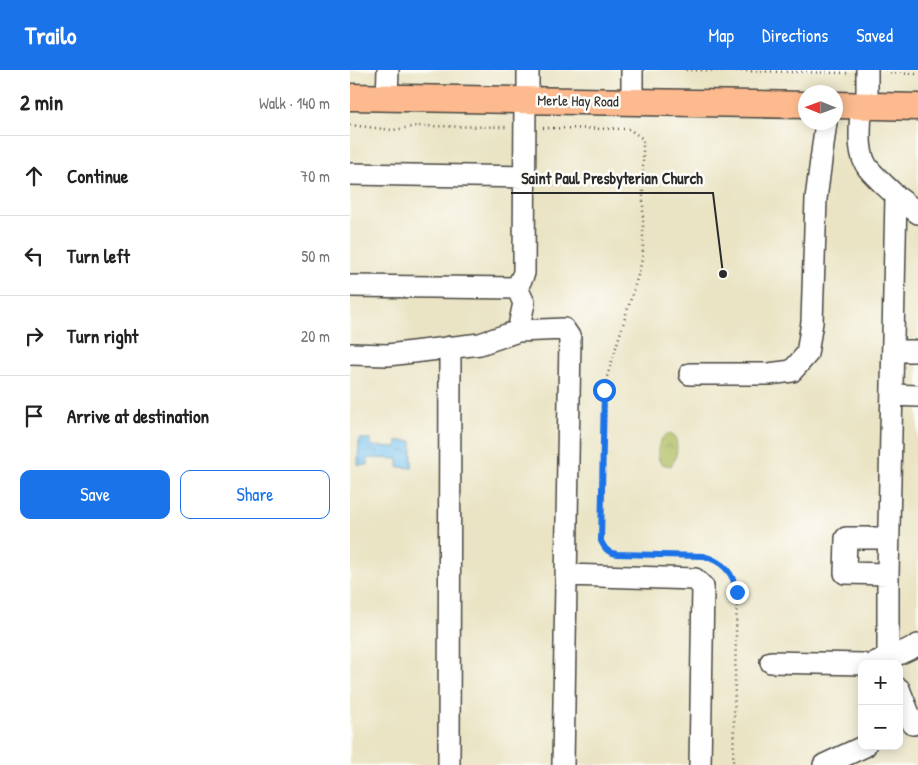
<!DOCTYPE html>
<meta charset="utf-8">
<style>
:root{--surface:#fff;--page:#f2f2f2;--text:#222;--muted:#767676;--line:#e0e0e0;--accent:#1a73e8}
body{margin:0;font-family:"Patrick Hand",sans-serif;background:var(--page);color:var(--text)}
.controls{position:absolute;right:15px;bottom:15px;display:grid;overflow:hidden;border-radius:10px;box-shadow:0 2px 12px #0003}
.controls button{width:45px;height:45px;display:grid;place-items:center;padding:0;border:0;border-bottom:1px solid var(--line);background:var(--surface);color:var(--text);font:25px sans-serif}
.compass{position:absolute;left:448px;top:15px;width:45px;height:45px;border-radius:50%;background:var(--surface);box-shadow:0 2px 12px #0003;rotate:271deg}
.stop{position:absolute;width:15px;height:15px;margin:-11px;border:4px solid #1a73e8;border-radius:50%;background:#fff}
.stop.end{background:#1a73e8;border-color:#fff;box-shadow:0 1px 5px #0008}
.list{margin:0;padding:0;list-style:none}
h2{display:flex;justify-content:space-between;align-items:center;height:65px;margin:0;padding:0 20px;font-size:21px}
h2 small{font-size:16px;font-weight:400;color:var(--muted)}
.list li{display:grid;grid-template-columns:32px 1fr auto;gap:15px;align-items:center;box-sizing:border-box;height:80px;padding:0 20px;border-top:1px solid var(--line)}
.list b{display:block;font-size:19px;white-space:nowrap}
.list em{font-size:16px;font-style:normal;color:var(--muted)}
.actions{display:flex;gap:10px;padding:15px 20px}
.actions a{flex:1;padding:11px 0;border:1px solid var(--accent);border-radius:10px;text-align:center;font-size:18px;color:var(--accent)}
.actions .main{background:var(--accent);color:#fff}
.icon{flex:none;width:28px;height:28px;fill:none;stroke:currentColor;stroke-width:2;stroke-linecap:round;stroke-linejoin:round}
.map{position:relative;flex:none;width:568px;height:695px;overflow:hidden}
header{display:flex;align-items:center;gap:30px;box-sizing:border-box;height:70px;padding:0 25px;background:var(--accent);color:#fff}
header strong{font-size:24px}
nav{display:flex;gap:28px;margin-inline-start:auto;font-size:18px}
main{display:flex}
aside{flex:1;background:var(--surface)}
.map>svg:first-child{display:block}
.park{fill:url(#park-crowns);stroke:#6c7445}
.water{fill:url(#water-ripples);stroke:#50768d}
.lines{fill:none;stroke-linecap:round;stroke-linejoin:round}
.minor-casing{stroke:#484742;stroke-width:24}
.major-casing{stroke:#484742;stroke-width:29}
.path{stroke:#484742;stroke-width:2.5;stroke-dasharray:1 4;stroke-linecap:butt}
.minor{stroke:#fff;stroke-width:21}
.major{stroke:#fcba8e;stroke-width:26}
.route{stroke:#1a73e8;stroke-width:6}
.labels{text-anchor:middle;stroke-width:5;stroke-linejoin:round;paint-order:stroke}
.street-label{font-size:15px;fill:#2b2b2b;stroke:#fdfcf7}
.leader{fill:none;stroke:#2b2b2b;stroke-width:2}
.callout-dot{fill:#2b2b2b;stroke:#fdfcf7;stroke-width:2}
.callout-label{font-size:16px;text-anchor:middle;font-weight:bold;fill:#2b2b2b;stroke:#fdfcf7;stroke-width:5;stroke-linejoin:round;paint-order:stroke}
</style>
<header>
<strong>Trailo</strong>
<nav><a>Map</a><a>Directions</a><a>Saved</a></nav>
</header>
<main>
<aside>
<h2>2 min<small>Walk · 140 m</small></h2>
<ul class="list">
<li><svg class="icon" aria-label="ahead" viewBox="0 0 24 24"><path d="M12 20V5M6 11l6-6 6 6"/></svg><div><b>Continue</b></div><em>70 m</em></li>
<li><svg class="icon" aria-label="left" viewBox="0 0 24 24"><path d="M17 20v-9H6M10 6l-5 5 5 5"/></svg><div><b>Turn left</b></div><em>50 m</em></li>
<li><svg class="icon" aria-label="right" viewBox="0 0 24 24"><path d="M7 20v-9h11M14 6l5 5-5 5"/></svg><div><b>Turn right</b></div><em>20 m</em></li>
<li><svg class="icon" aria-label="arrive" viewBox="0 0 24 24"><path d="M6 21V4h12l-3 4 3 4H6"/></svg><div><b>Arrive at destination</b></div></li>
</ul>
<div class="actions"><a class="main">Save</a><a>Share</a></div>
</aside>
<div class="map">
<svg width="568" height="695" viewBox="0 0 568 695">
<defs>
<pattern id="park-crowns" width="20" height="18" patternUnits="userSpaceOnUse" patternTransform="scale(1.25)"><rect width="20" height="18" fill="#adbd5f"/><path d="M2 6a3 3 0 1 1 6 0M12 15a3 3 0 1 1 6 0" fill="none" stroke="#8d9a4f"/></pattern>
<pattern id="water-ripples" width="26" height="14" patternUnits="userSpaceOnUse" patternTransform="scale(1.25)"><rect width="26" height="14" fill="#76c1ef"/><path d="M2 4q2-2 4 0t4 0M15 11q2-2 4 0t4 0" fill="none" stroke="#619dc2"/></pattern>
</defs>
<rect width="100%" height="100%" fill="#fdfcf7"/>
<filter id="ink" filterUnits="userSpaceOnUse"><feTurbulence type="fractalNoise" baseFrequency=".02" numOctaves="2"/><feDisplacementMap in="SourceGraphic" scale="10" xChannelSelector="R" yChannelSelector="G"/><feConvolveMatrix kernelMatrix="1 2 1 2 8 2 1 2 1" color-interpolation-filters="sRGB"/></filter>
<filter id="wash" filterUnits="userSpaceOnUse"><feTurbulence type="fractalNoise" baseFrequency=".0096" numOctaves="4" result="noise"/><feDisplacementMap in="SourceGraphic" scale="20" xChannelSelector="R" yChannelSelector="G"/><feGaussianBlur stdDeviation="1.12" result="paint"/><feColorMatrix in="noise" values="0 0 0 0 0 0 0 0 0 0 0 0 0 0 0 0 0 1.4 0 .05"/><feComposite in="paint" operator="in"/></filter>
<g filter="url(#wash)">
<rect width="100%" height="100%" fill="#eae4c4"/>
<!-- park -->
<path class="park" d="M317,364l7,1c5,10 3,22 -3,31l-10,-2c-6,-9 -3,-25 6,-30z"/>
<!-- water -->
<path class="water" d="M9,369h12v7l26,1v-6h15v27l-14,-1v-8l-30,-1v7h-10z"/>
</g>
<g filter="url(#ink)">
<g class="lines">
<defs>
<path id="minor" d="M178,0v30
M37,28l1,-28
M282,32v-32
M511,36c0,18 -5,46 7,62 8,10 19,19 28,28l-8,378v85l2,5
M517,36v-36
M0,104l175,3
M546,126l22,17
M0,216l167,2 7,-15 1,-173
M168,261l46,-2 6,9 -7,427
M543,281h25
M0,284l38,1 92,-11 38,-13 6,-28 -7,-15
M340,304h79l23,-3 15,-17 5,-32 4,-123 10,-77
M542,325l26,1
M538,504l-43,-1 1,-35h43
M217,505l128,4 8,8 -3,178
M421,592l91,2
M526,592l12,-3 30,-14
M549,619l14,35
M99,695l1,-418
M474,695l41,-19"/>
<path id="major" d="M0,27l456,8
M486,35l82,2"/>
</defs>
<!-- minor casing -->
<use href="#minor" class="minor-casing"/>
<!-- major casing -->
<use href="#major" class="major-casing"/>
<!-- path -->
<path class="path" d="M336,0l164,3
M535,3l33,1
M0,55l43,5 24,-4 91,1
M193,58l86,1 14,10v116l-4,17 -33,108 -5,161 9,12 7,1 87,2c19,6 29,16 33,36l-4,173"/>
<!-- minor -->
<use href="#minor" class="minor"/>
<!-- major -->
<use href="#major" class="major"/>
</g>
</g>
<g class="lines" filter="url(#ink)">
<!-- route -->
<path class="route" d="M254,320l-3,151c4,8 7,12 16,13l87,2c19,6 29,16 33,36"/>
</g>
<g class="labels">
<!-- street labels -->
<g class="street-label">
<text transform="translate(228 31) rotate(1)" y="5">Merle Hay Road</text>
</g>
</g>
<!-- callouts -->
<path class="leader" d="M373 204L363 123H161"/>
<circle class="callout-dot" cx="373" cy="204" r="5"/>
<g class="callout-label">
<text x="262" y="114">Saint Paul Presbyterian Church</text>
</g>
</svg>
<div class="controls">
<button>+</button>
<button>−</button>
</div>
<svg class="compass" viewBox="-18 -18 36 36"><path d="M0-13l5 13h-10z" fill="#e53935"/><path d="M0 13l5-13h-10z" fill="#767676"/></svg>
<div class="stop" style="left:254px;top:320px"></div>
<div class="stop end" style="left:387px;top:522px"></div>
</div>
</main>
